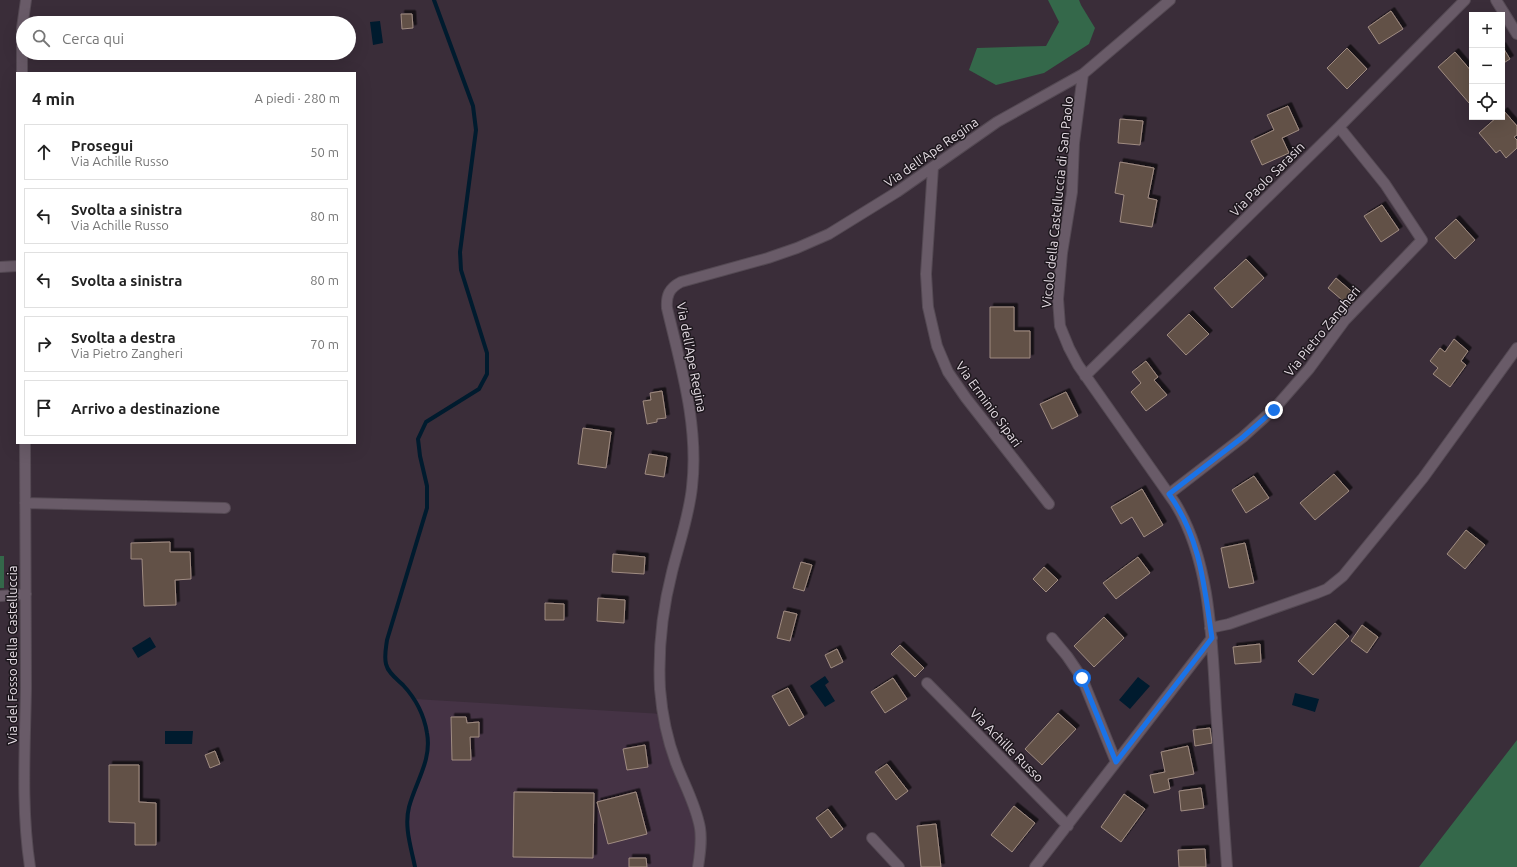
<!DOCTYPE html>
<html lang="it">
<meta charset="utf-8">
<style>
:root{--surface:#fff;--page:#f2f2f2;--text:#222;--muted:#767676;--line:#e0e0e0}
body{margin:0;font-family:Ubuntu,sans-serif;background:var(--page);color:var(--text)}
.controls{position:absolute;right:12px;top:12px;display:grid;overflow:hidden;border-radius:0px;box-shadow:0 4px 16px #0002}
.controls button{width:36px;height:36px;display:grid;place-items:center;padding:0;border:0;border-bottom:1px solid var(--line);background:var(--surface);color:var(--text);font:20px sans-serif}
.stop{position:absolute;width:12px;height:12px;margin:-9px;border:3px solid #1a73e8;border-radius:50%;background:#fff}
.stop.end{background:#1a73e8;border-color:#fff;box-shadow:0 1px 4px #0008}
.list{margin:0;padding:0;list-style:none}
h2{display:flex;justify-content:space-between;align-items:center;height:52px;margin:0;padding:0 16px;font-size:17px}
h2 small{font-size:13px;font-weight:400;color:var(--muted)}
.list li{display:grid;grid-template-columns:26px 1fr auto;gap:12px;align-items:center;box-sizing:border-box;height:56px;margin:0 8px 8px;padding:0 8px;border:1px solid var(--line);border-radius:0px}
.list b{display:block;font-size:15px;white-space:nowrap}
.list p{margin:0;font-size:13px;white-space:nowrap;color:var(--muted)}
.list em{font-size:13px;font-style:normal;color:var(--muted)}
.icon{flex:none;width:22px;height:22px;fill:none;stroke:currentColor;stroke-width:2;stroke-linecap:round;stroke-linejoin:round}
.map{position:relative;flex:none;width:1517px;height:867px;overflow:hidden}
.search{position:absolute;background:var(--surface);box-shadow:0 4px 16px #0002;left:16px;top:16px;width:340px;height:44px;display:flex;align-items:center;gap:10px;box-sizing:border-box;padding:0 14px;border-radius:22px;color:var(--muted);font-size:15px}
.panel{position:absolute;background:var(--surface);box-shadow:0 4px 16px #0002;left:16px;top:72px;width:340px;height:372px;border-radius:0px}
.map>svg:first-child{display:block}
.built{fill:#453345}
.green{fill:#34684a}
.water{fill:#001b2e}
.lines{fill:none;stroke-linecap:round;stroke-linejoin:round}
.stream{stroke:#001b2e;stroke-width:4}
.building{fill:#625147;stroke:#a08c82;filter:url(#shadow)}
.minor-casing{stroke:#544953;stroke-width:12}
.minor{stroke:#695b68;stroke-width:10}
.route{stroke:#1a73e8;stroke-width:5}
.labels{text-anchor:middle;stroke-width:3;stroke-linejoin:round;paint-order:stroke}
.street-label{font-size:13px;fill:#e7dee6;stroke:#1d171d}
</style>
<div class="map">
<svg width="1517" height="867" viewBox="0 0 1517 867">
<defs>
<filter id="shadow"><feDropShadow dx="3.5" dy="-3.5" stdDeviation="0" flood-color="#0009"/></filter>
</defs>
<rect width="100%" height="100%" fill="#3a2d39"/>
<!-- built -->
<path class="built" d="M415,699l248,15 33,97 1,56h-282l-8,-46 2,-13 15,-40 4,-32z"/>
<!-- green -->
<path class="green" d="M1048,0h31l2,5 14,23 -6,16 -45,29 -48,12 -27,-15 8,-22 69,-2 13,-24z
M0,556h4v32h-4z
M1517,740v127h-98z"/>
<!-- water -->
<path class="water" d="M380,21l3,22 -10,2 -3,-23z
M150,637l6,10 -18,11 -6,-10z
M825,676l4,6 -4,3 10,16 -10,6 -15,-21z
M1138,677l12,9 -20,23 -11,-9z
M1295,693l24,6 -4,13 -23,-7z
M165,731h28l-1,13h-27z"/>
<g class="lines">
<!-- stream -->
<path class="stream" d="M415,867c-4,-20 -11,-40 -6,-60 7,-26 23,-47 18,-74 -3,-19 -11,-34 -24,-48 -6,-6 -15,-12 -17,-21 -2,-8 0,-16 1,-24l40,-132v-22l-7,-30 -2,-17 8,-17 53,-33 8,-15v-21l-26,-83 -1,-18 16,-122 -3,-24 -39,-106"/>
</g>
<!-- building -->
<path class="building" d="M1391,11l12,18 -24,15 -11,-17z
M401,14h11l1,14 -11,1z
M1502,46l8,13 -8,5z
M1347,48l20,21 -20,20 -20,-21z
M1455,52l17,20v28l-3,3 -31,-36z
M1288,106l11,24 -17,8 7,15 -27,12 -11,-24 23,-11 -7,-15z
M1504,111l13,15v9l-3,2 3,3v8l-11,10 -6,-8 -4,3 -17,-20 18,-16h5v-4z
M1120,119l23,2 -3,24 -22,-2z
M1120,162l34,6 -6,30 9,2 -5,27 -32,-5 4,-27 -9,-2z
M1382,205l17,25 -18,12 -17,-26z
M1456,219l19,21 -20,19 -20,-21z
M1246,259l18,19 -32,30 -18,-20z
M1336,278l21,18 -8,10 -21,-18z
M990,307h24v24h16v27h-40z
M1189,314l20,20 -23,21 -19,-20z
M1454,339l14,12 -7,10 5,4 -16,22 -17,-13 5,-6 -8,-7 10,-13 5,4z
M1146,361l12,16 -4,3 13,15 -21,16 -15,-19 10,-9 -9,-11z
M662,391l4,27 -9,1v3l-10,2 -4,-23 8,-1 -1,-7z
M1066,392l12,24 -26,13 -12,-25z
M583,428l28,4 -5,36 -28,-4z
M649,454l18,3 -3,20 -19,-3z
M1334,474l15,17 -34,29 -15,-17z
M1254,476l15,22 -23,15 -14,-23z
M1142,489l21,36 -19,12 -12,-20 -11,7 -10,-17z
M1466,530l19,15 -20,24 -18,-15z
M170,542v10h20l1,27 -16,1 1,25 -32,1 -2,-47h-11v-16z
M1245,543l9,40 -25,5 -8,-40z
M613,554l32,3 -1,17 -32,-2z
M1138,557l12,16 -34,26 -13,-16z
M801,562l11,3 -8,26 -11,-3z
M1044,567l14,13 -12,12 -13,-13z
M598,598l27,2 -1,23 -27,-2z
M545,603l19,1v16h-19z
M784,611l13,3 -7,27 -13,-3z
M1104,617l20,21 -30,29 -20,-21z
M1335,623l14,13 -36,39 -15,-14z
M1362,625l16,12 -11,16 -16,-12z
M1260,644l1,18 -26,2 -2,-17z
M900,645l24,23 -9,9 -24,-23z
M837,649l6,13 -12,6 -6,-13z
M893,678l14,21 -22,14 -14,-21z
M788,688l16,29 -15,9 -17,-30z
M1058,713l18,16 -34,36 -17,-16z
M451,717h15l1,6 12,-1v15h-9l1,23h-19z
M1210,728l2,15 -17,3 -2,-16z
M645,745l3,22 -21,3 -4,-21z
M1188,746l6,28 -26,5 2,10 -16,4 -4,-18 15,-3 -4,-20z
M215,751l5,13 -10,4 -5,-13z
M887,764l21,27 -12,9 -21,-28z
M109,765h30v37l17,1v42h-21v-22l-26,-1z
M1201,788l3,20 -23,3 -2,-20z
M514,792l80,1 -1,65 -80,-1z
M636,792l11,42 -39,10 -11,-42z
M1124,794l21,15 -24,33 -20,-15z
M1014,806l21,17 -23,29 -21,-17z
M828,809l15,20 -12,9 -15,-20z
M936,824l5,43h-20l-4,-41z
M1205,849l1,18h-27l-1,-17z
M629,858h17l1,9h-18z"/>
<g class="lines">
<defs>
<path id="minor" d="M1496,0l21,34
M22,73v-45l4,-28
M1083,74l-9,69 -2,49 -10,61 -4,46 2,27 9,22 9,17 97,138c36,58 37,140 41,206 4,53 7,105 11,158
M933,167l-7,107 2,33 9,39 11,26 18,26 83,106
M0,267l17,-1
M1085,376l254,-249 126,-127
M25,443c0,82 1,164 1,245 -1,60 -5,120 4,179
M1169,494l74,-57 31,-28 35,-40 36,-49 77,-80 -37,-56 -46,-57
M25,503l200,5
M0,596l26,-2
M1210,628l19,-4 88,-31 10,-4 16,-13 80,-98 94,-130
M1052,638l15,18 15,22 34,84
M927,683l141,143
M872,838l27,29
M698,867c2,-13 4,-26 2,-39 -4,-23 -16,-44 -24,-65 -9,-24 -14,-49 -16,-74 -2,-40 2,-78 12,-117 7,-28 17,-56 20,-85 7,-61 -11,-120 -25,-179 -1,-12 2,-20 14,-26l87,-24 29,-10 32,-14 68,-42 100,-70 86,-48 87,-74
M1035,867l177,-229"/>
</defs>
<!-- minor casing -->
<use href="#minor" class="minor-casing"/>
<!-- minor -->
<use href="#minor" class="minor"/>
</g>
<g class="lines">
<!-- route -->
<path class="route" d="M1082,678l34,84 96,-124c-8,-52 -11,-99 -43,-144l74,-57 31,-27"/>
</g>
<g class="labels">
<!-- street labels -->
<g class="street-label">
<text transform="translate(931 152) rotate(-35)" y="5">Via dell'Ape Regina</text>
<text transform="translate(1267 179) rotate(-45)" y="5">Via Paolo Sarasin</text>
<text transform="translate(1057 202) rotate(-84)" y="5">Vicolo della Castelluccia di San Paolo</text>
<text transform="translate(1322 331) rotate(-51)" y="5">Via Pietro Zangheri</text>
<text transform="translate(692 357) rotate(79)" y="5">Via dell'Ape Regina</text>
<text transform="translate(989 404) rotate(54)" y="5">Via Erminio Sipari</text>
<text transform="translate(12 655) rotate(-90)" y="5">Via del Fosso della Castelluccia</text>
<text transform="translate(1007 745) rotate(45)" y="5">Via Achille Russo</text>
</g>
</g>
</svg>
<div class="controls">
<button>+</button>
<button>−</button>
<button><svg class="icon" aria-label="locate" viewBox="0 0 24 24"><circle cx="12" cy="12" r="6"/><path d="M12 2v4M12 18v4M2 12h4M18 12h4"/></svg></button>
</div>
<div class="stop" style="left:1082px;top:678px"></div>
<div class="stop end" style="left:1274px;top:410px"></div>
<div class="search"><svg class="icon" aria-label="search" viewBox="0 0 24 24"><circle cx="10" cy="10" r="6"/><path d="M15 15l6 6"/></svg>Cerca qui</div>
<section class="panel">
<h2>4 min<small>A piedi · 280 m</small></h2>
<ul class="list">
<li><svg class="icon" aria-label="ahead" viewBox="0 0 24 24"><path d="M12 20V5M6 11l6-6 6 6"/></svg><div><b>Prosegui</b><p>Via Achille Russo</p></div><em>50 m</em></li>
<li><svg class="icon" aria-label="left" viewBox="0 0 24 24"><path d="M17 20v-9H6M10 6l-5 5 5 5"/></svg><div><b>Svolta a sinistra</b><p>Via Achille Russo</p></div><em>80 m</em></li>
<li><svg class="icon" aria-label="left" viewBox="0 0 24 24"><path d="M17 20v-9H6M10 6l-5 5 5 5"/></svg><div><b>Svolta a sinistra</b></div><em>80 m</em></li>
<li><svg class="icon" aria-label="right" viewBox="0 0 24 24"><path d="M7 20v-9h11M14 6l5 5-5 5"/></svg><div><b>Svolta a destra</b><p>Via Pietro Zangheri</p></div><em>70 m</em></li>
<li><svg class="icon" aria-label="arrive" viewBox="0 0 24 24"><path d="M6 21V4h12l-3 4 3 4H6"/></svg><div><b>Arrivo a destinazione</b></div></li>
</ul>
</section>
</div>
